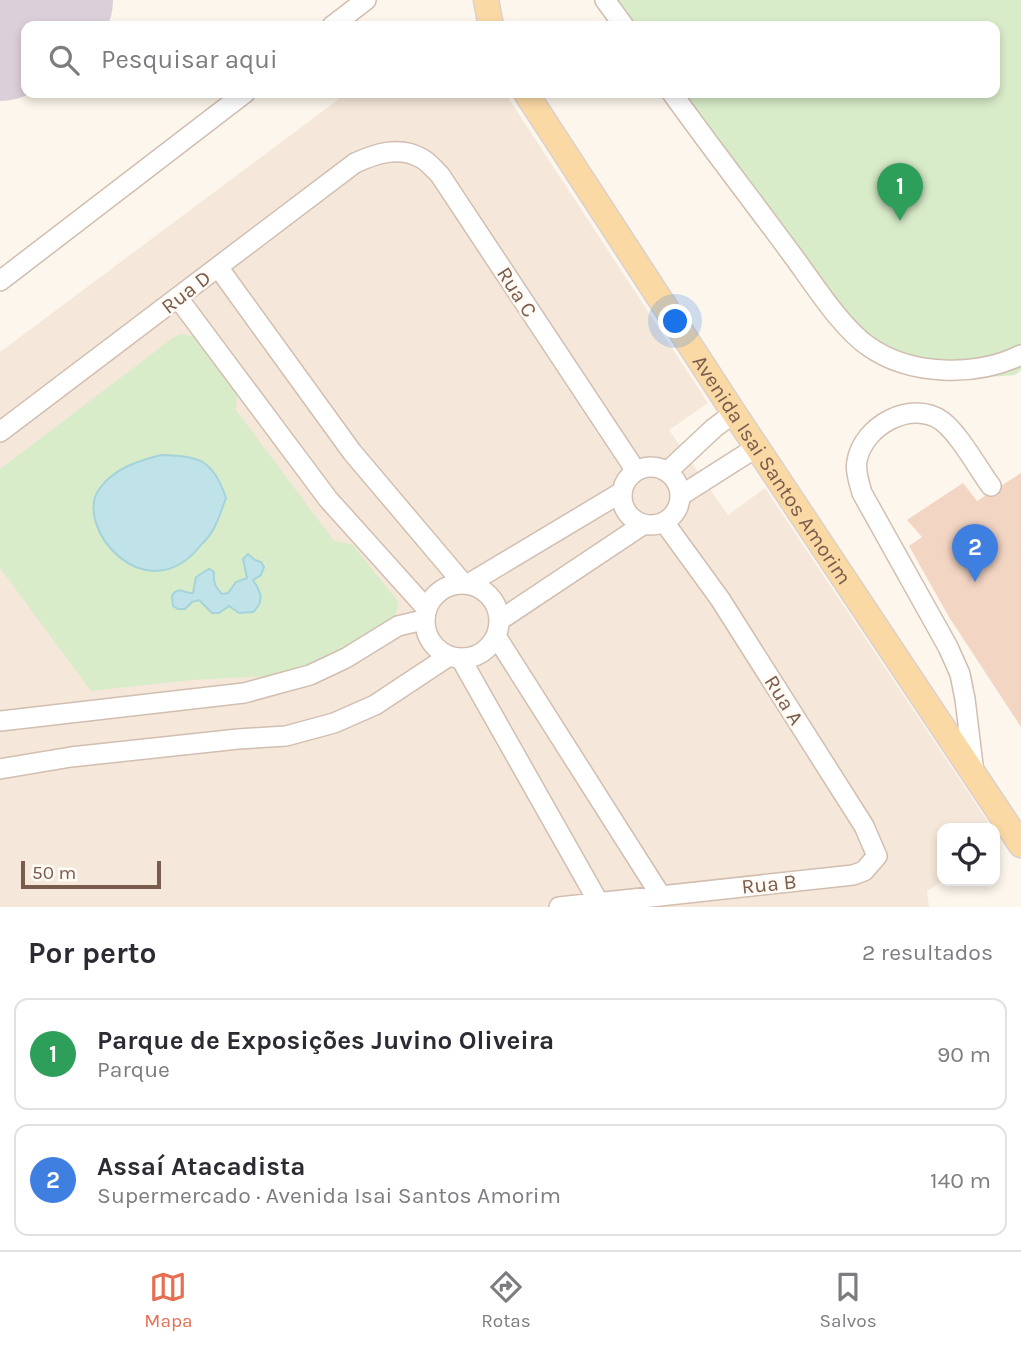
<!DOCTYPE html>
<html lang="pt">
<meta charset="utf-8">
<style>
:root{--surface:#fff;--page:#f2f2f3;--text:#2b2b33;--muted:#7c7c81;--line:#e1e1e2;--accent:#e76f51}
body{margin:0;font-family:Karla,sans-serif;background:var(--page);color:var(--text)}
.controls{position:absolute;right:21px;bottom:21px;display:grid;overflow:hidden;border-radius:14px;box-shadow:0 4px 10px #0003}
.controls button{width:63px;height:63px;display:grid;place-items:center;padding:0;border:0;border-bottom:2px solid var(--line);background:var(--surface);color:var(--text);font:35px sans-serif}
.scale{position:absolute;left:21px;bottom:18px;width:140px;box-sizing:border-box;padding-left:7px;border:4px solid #7a5c4d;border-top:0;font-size:19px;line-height:24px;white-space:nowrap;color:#7a5c4d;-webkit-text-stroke:5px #fffaf3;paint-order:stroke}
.you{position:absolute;left:676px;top:322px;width:24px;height:24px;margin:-18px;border:5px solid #fff;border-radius:50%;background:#1a73e8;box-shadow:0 0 0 10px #1a73e833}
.badge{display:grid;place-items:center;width:46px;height:46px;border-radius:50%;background:var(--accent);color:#fff;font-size:23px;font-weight:700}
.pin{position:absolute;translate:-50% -58px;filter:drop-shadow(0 2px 4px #0008)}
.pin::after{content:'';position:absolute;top:37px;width:24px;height:21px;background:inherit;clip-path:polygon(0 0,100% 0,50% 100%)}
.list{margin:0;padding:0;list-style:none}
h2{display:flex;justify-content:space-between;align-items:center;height:91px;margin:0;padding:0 28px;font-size:30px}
h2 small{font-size:23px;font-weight:400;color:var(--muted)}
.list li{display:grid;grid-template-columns:46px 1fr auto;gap:21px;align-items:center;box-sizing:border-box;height:112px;margin:0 14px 14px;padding:0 14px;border:2px solid var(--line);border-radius:14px}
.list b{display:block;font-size:26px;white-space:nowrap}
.list p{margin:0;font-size:23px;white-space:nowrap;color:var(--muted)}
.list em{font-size:23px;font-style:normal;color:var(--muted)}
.icon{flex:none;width:38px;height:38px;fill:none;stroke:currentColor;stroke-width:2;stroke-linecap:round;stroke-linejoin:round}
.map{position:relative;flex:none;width:1021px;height:907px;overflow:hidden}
.search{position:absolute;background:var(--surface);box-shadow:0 4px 10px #0003;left:21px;right:21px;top:21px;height:77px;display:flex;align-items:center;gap:18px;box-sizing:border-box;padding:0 24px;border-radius:14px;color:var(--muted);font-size:26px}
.sheet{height:343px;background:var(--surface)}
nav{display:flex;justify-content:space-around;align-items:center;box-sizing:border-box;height:98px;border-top:2px solid var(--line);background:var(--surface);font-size:19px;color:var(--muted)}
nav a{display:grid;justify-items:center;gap:4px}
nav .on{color:var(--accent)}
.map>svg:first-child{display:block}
.residential{fill:#f5e8da}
.green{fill:#d8ecc9}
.water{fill:#bfe3e8;stroke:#a5d3da;stroke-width:2}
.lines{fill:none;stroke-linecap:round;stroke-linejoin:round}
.runway{stroke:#dbcfda;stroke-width:126}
.building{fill:#f3d5c3}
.minor-casing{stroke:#d1beb0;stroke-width:22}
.major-casing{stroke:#dad1cd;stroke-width:27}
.minor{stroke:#fff;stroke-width:19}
.major{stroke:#fbd9a5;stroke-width:24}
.labels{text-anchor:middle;stroke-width:5;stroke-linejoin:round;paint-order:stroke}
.street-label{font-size:21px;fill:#7a5c4d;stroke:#fffaf3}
</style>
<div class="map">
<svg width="1021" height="907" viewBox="0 0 1021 907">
<rect width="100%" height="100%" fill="#fdf6ec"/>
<!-- residential -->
<path class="residential" d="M347,93h158l203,310 -39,27 59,85 37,-27 227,340h-50v53l-15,10 2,16h-929v-555z"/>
<!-- green -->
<path class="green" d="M615,0h406v370l-6,5 -72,6 -69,-31 -190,-257h311v-67h-361z
M180,334l13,2 6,3 38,47 -1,24 98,131 18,3 45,56 1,6 -3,13 -47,28 -42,20 -36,9 -78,4 -101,11 -91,-123v-99l174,-132z"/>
<!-- water -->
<path class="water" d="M161,455c38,1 52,4 65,43 -4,10 -7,21 -12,30 -3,6 -8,12 -13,17 -55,70 -130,-20 -101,-57 15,-20 38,-27 61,-33z
M248,554l7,6 6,2 3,5 -3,8 -8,5c8,12 12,21 0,32l-14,1 -10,-7 -10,7h-7l-13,-13 -7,2 -7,7h-7l-5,-3 -1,-10c6,-11 13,-2 21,-3l3,-16 13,-8 5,3c-1,10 1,15 8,22l6,-1 8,-11 11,-4 -4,-19z"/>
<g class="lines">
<!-- runway -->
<path class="runway" d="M0,38l50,-38"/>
</g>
<!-- building -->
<path class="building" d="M1021,473v254l-72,-110 -40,-71 13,-9 -15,-17 56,-37 14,18z"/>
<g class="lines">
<defs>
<path id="minor" d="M605,0l19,26
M332,26l34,-26
M672,93c40,56 83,111 124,167 19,26 46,68 72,86 42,30 108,31 153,9
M218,267l134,185 110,130
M0,281l245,-188
M178,298l150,201 98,109
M0,432l355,-269c20,-9 43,-17 64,-6 8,3 15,12 21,18l196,296
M622 496a29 29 0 1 1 58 0a29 29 0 1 1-58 0Z
M667,472l47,-44 20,-15
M680,496l77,-49
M470,583l152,-91
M425 621a37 37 0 1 1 74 0a37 37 0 1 1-74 0Z
M500,620l144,-96
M496,636l165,260
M461,659l138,244
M0,721l244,-28 66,-18 36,-17 52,-32 25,-6
M0,769l71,-12 167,-18 48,-3 48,-13 41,-18 74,-49
M974,773l-9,-74 -5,-25 -12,-27 -86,-154c-3,-11 -7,-22 -5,-32 6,-35 54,-62 85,-40 18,14 35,46 49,65
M559,907l294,-32 11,-4 13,-15 -13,-30 -144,-227 -56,-77"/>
<g id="major">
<path d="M486,0l5,26"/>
<path id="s1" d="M526,93l208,320 287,432"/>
</g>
</defs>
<!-- minor casing -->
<use href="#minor" class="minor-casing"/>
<!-- major casing -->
<use href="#major" class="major-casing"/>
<!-- minor -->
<use href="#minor" class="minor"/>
<!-- major -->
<use href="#major" class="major"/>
</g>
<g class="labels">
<!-- street labels -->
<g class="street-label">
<text transform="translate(186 292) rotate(-38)" y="7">Rua D</text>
<text transform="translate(517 292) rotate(57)" y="7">Rua C</text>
<text dy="7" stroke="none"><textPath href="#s1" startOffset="450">Avenida Isai Santos Amorim</textPath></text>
<text transform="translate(784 700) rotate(58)" y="7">Rua A</text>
<text transform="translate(769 884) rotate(-6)" y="7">Rua B</text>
</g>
</g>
</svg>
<div class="controls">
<button><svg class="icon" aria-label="locate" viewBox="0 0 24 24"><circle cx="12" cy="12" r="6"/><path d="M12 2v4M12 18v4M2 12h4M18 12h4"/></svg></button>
</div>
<div class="scale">50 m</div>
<div class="you"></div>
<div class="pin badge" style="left:900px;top:221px;background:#2e9e5b">1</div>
<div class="pin badge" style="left:975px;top:582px;background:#3f7fe0">2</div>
<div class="search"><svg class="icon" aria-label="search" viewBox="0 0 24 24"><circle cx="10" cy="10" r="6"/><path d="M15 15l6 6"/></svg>Pesquisar aqui</div>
</div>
<section class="sheet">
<h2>Por perto<small>2 resultados</small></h2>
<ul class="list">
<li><span class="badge" style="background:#2e9e5b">1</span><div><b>Parque de Exposições Juvino Oliveira</b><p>Parque</p></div><em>90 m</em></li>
<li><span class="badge" style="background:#3f7fe0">2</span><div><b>Assaí Atacadista</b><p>Supermercado · Avenida Isai Santos Amorim</p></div><em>140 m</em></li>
</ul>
</section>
<nav>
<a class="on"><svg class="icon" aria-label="map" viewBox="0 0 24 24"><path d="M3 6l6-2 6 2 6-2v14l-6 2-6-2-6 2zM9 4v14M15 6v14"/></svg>Mapa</a>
<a><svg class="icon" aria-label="directions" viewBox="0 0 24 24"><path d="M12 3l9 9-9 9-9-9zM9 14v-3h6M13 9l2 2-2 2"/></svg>Rotas</a>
<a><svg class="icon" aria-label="saved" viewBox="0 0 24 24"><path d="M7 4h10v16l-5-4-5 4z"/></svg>Salvos</a>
</nav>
